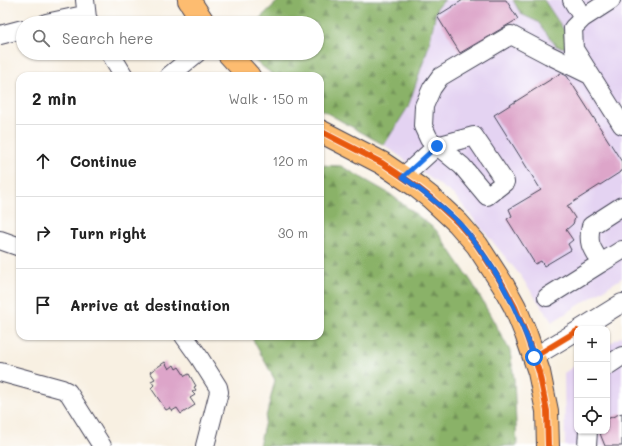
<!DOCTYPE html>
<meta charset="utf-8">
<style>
:root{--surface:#fff;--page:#f2f2f2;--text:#222;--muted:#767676;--line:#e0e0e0}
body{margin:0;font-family:Mali,sans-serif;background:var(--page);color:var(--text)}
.controls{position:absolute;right:12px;bottom:12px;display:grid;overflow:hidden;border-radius:8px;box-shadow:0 1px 3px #0004}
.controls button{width:36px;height:36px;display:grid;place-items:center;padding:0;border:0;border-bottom:1px solid var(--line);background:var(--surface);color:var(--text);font:20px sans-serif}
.stop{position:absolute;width:12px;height:12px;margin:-9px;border:3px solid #1a73e8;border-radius:50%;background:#fff}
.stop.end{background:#1a73e8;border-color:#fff;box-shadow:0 1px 4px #0008}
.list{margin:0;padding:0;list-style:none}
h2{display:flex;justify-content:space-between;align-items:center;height:52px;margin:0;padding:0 16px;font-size:17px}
h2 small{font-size:13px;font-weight:400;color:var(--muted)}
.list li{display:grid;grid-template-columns:26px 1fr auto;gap:12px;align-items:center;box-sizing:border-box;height:72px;padding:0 16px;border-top:1px solid var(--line)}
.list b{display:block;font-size:15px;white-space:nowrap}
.list em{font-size:13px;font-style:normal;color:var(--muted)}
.icon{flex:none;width:22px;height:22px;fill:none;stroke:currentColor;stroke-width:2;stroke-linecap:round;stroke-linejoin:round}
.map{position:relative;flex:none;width:622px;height:446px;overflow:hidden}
.search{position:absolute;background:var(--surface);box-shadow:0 1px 3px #0004;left:16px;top:16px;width:308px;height:44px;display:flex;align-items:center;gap:10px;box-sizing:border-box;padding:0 14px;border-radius:22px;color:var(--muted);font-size:15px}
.panel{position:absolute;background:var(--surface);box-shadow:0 1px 3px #0004;left:16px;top:72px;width:308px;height:268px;border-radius:12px}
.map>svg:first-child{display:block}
.built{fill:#e4d3f2}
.forest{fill:url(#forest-firs);stroke:#566a52}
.building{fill:#dda5c9}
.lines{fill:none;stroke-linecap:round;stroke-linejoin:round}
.minor-casing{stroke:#424154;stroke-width:20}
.major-casing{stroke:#424154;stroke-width:24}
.minor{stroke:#fff;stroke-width:18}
.major{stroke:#fdbc70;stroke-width:22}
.cycleway-casing{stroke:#fff;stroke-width:8}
.cycleway{stroke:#e8590c;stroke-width:6}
.route{stroke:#1a73e8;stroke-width:5}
</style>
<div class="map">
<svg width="622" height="446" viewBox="0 0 622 446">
<defs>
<pattern id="forest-firs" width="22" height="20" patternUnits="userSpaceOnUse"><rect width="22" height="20" fill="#8ab268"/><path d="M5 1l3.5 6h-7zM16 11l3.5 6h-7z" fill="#709057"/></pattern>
</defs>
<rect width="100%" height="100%" fill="#fff"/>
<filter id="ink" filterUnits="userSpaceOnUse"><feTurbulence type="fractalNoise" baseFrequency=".025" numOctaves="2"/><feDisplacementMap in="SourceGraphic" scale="8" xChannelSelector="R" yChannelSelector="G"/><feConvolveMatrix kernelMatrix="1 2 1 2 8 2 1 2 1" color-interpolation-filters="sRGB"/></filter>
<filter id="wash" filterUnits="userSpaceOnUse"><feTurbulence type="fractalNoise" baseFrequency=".012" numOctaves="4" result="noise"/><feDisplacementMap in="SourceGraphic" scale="16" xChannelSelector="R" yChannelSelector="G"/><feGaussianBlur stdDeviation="0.9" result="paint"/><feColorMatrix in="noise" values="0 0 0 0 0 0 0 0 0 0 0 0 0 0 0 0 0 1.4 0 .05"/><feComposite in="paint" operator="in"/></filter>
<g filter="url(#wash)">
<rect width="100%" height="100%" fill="#f8f0e2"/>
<!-- built -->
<path class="built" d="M445,0h68l8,14 17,8 18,24 4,-23 -16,-23h78v278l-70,44 -32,-47 -65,-79 -71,-51 24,-38 21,-62 8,-38z
M622,336v110h-57l-1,-73 13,-9v67h30v-86z"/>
<!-- forest -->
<path class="forest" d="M279,0h166l-8,7 -8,38 -21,62 -24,38 -64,-36v-33h-45l-20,-15 -7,-8h69v-30h-62z
M513,0h31l24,36 -2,12 -10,-2 -18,-24 -17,-8z
M320,165l21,1 49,28 46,36 37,54 37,67 4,28 3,67h-258l16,-66 -24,-44h69z"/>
<g id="blocks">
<!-- building -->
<path class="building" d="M463,0h43l12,19 -58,34 -23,-37z
M561,73l6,3 55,86v9l-55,35 8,12 -2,6 -7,6 7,10 -5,4 3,6 -27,16 -3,-5 -6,3 -28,-45 5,-3 -3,-7 32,-19 -47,-75z
M165,362l4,7 5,-4 2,4 3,-2 6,9 4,-2 7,12 -2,1 2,3 -4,2 3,3 -5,3 5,7 -14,9 -4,-6 -5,3 -2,-3 -4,2 -15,-22 3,-3 -3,-4 4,-2 -5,-7z
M622,413v33h-17l-6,-15h8v-12z"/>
</g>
</g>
<g filter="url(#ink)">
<use href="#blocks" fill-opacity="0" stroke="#424154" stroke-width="1"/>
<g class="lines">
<defs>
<path id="minor" d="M85,0l2,18
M572,0l11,18
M611,0l-28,18 -10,10 1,21 48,76
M46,23l33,-7 8,2 3,5
M0,35l23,-6
M110,53l14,23
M169,76l28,-23
M403,177l34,-31 37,-10 31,46 -18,14 -25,-30 -33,-27 -6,-13 1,-20 8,-18 8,-11 71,-42 38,20 41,20
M622,206l-31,20c-4,18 1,23 10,37l21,-13
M0,240l20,7
M547,297l54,-34
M580,329l42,-26
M184,336l15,21 19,30 1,5 -14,54
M534,357l43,-26
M607,366l15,-10
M0,372l62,17 6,3 34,54
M587,446l1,-15"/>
<path id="major" d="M189,0l15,23
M228,53l21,23
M320,131l62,32 34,23 14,11 28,26 19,22 26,40 12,22 11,27 13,38 8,39 1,35"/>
</defs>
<!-- minor casing -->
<use href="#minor" class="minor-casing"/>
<!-- major casing -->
<use href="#major" class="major-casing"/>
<!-- minor -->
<use href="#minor" class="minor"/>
<!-- major -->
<use href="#major" class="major"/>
<defs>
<path id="cycleway" d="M320,131l62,32 34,23 14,11 28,26 19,22 26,40 12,22 11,27 13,38 8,39 1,35
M534,357l43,-26"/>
</defs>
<!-- cycleway casing -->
<use href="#cycleway" class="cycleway-casing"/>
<!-- cycleway -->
<use href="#cycleway" class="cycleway"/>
</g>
</g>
<g class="lines" filter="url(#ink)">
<!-- route -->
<path class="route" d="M437,146l-34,31c19,14 38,28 55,45 10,11 19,23 28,36 21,31 36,64 48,99"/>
</g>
</svg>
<div class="controls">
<button>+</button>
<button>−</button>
<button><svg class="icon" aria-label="locate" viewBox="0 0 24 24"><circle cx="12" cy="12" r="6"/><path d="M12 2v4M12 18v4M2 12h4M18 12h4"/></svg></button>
</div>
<div class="stop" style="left:534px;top:357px"></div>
<div class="stop end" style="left:437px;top:146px"></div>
<div class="search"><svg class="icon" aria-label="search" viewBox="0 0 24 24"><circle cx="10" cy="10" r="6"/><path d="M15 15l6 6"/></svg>Search here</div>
<section class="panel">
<h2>2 min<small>Walk · 150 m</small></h2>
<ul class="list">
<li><svg class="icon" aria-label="ahead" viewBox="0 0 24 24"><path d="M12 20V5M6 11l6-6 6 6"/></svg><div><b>Continue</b></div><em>120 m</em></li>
<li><svg class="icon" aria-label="right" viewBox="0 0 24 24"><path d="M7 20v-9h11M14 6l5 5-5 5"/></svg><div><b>Turn right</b></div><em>30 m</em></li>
<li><svg class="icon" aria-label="arrive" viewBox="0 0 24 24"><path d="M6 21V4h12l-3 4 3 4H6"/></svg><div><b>Arrive at destination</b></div></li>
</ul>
</section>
</div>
